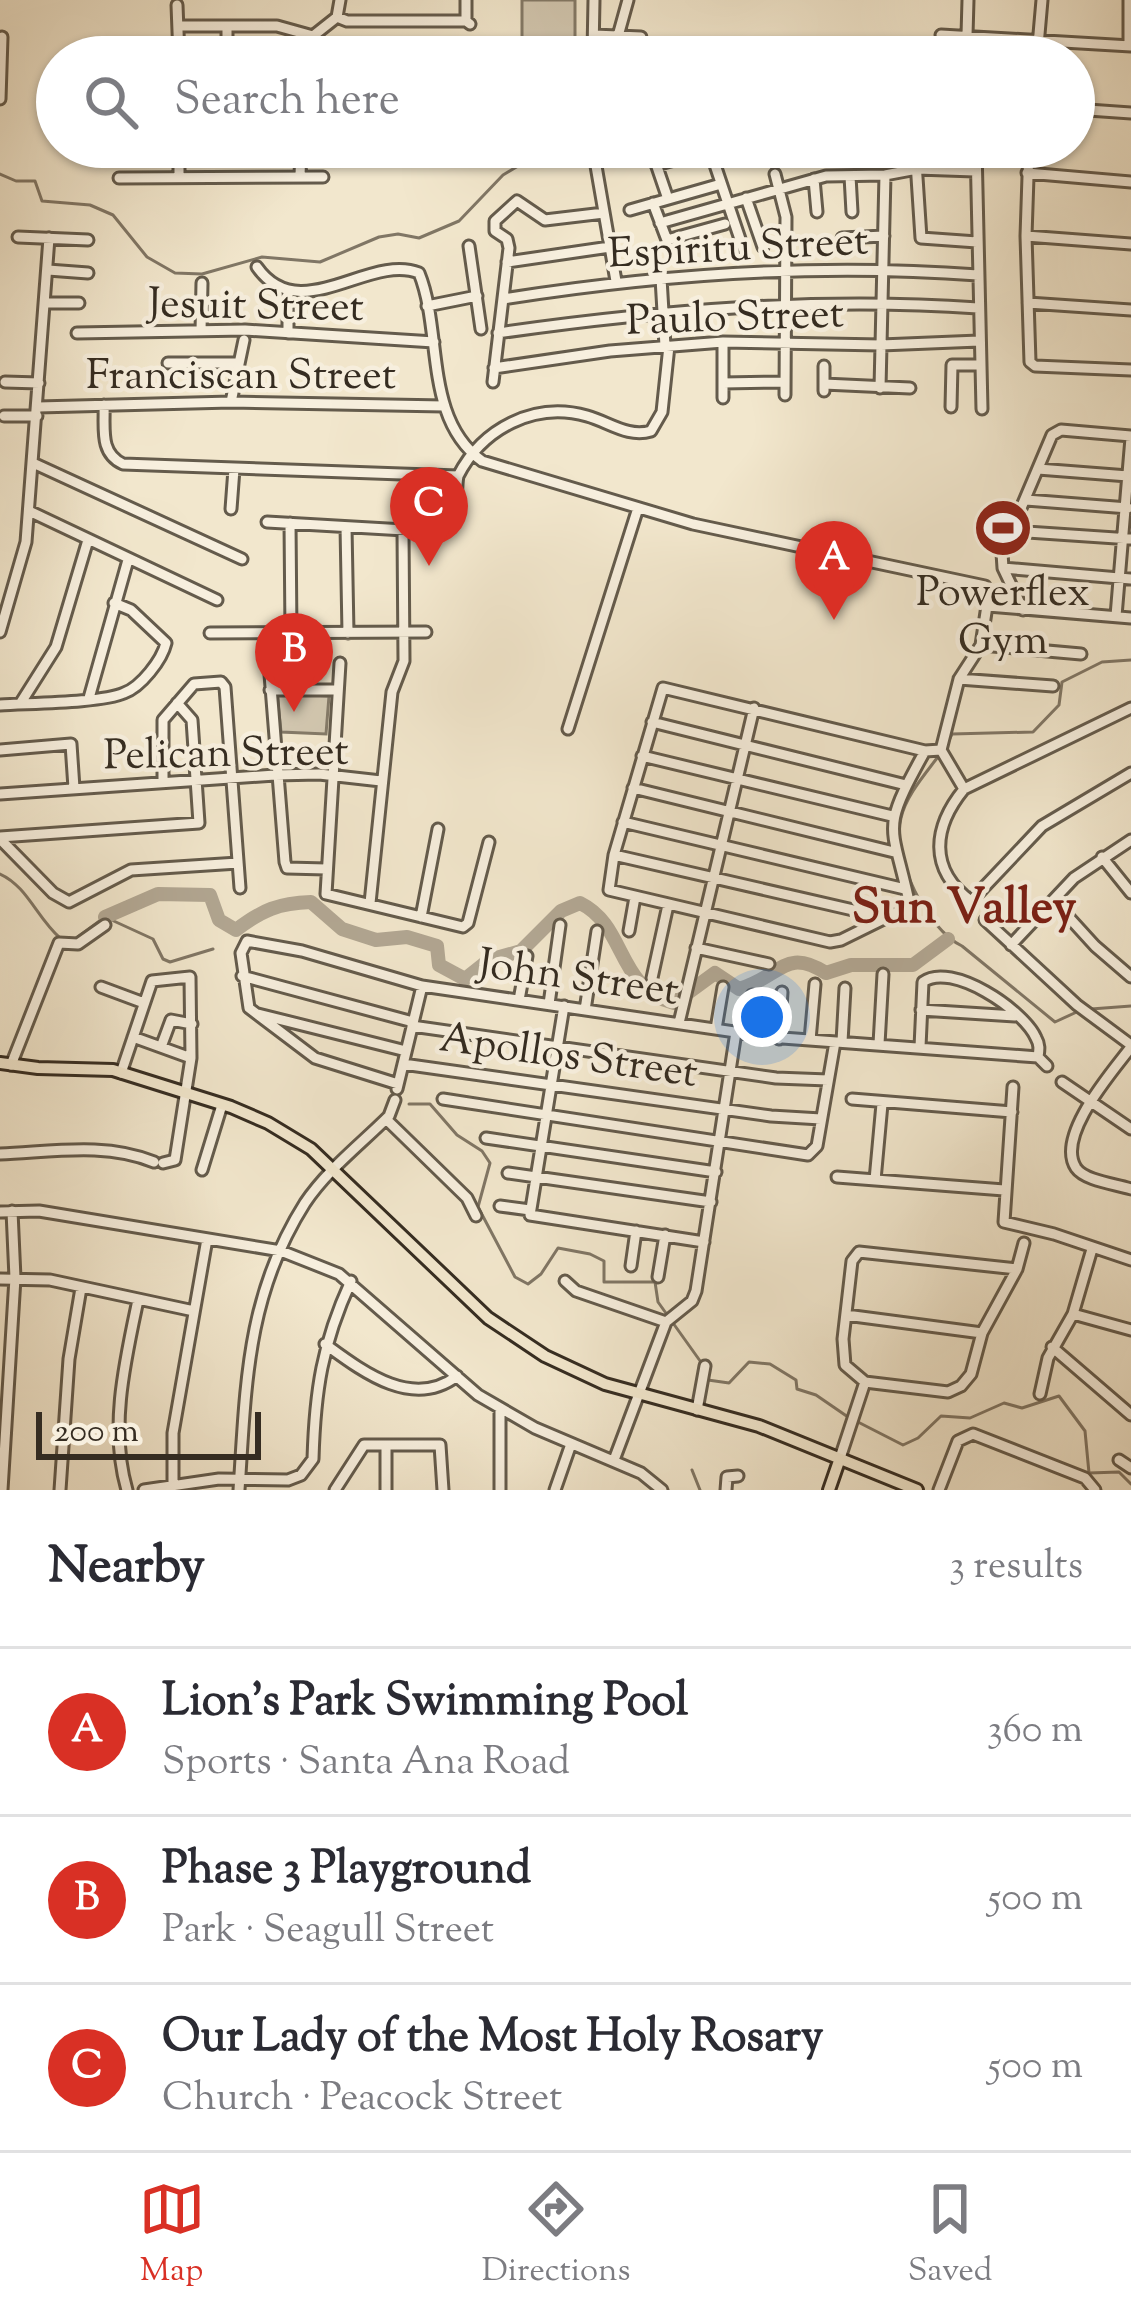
<!DOCTYPE html>
<meta charset="utf-8">
<style>
:root{--surface:#fff;--page:#f7f7f7;--text:#2b2b33;--muted:#7c7c81;--line:#e1e1e2;--accent:#d93025}
body{margin:0;font-family:"Sorts Mill Goudy",serif;background:var(--page);color:var(--text)}
.scale{position:absolute;left:36px;bottom:30px;width:225px;box-sizing:border-box;padding-left:12px;border:6px solid #352c21;border-top:0;font-size:33px;line-height:42px;white-space:nowrap;color:#352c21;-webkit-text-stroke:9px #f7efde;paint-order:stroke}
.you{position:absolute;left:762px;top:1017px;width:42px;height:42px;margin:-30px;border:9px solid #fff;border-radius:50%;background:#1a73e8;box-shadow:0 0 0 18px #1a73e833}
.badge{display:grid;place-items:center;width:78px;height:78px;border-radius:50%;background:var(--accent);color:#fff;font-size:39px;font-weight:700}
.pin{position:absolute;translate:-50% -99px;filter:drop-shadow(0 3px 6px #0008)}
.pin::after{content:'';position:absolute;top:63px;width:42px;height:36px;background:inherit;clip-path:polygon(0 0,100% 0,50% 100%)}
.list{margin:0;padding:0;list-style:none}
h2{display:flex;justify-content:space-between;align-items:center;height:156px;margin:0;padding:0 48px;font-size:51px}
h2 small{font-size:39px;font-weight:400;color:var(--muted)}
.list li{display:grid;grid-template-columns:78px 1fr auto;gap:36px;align-items:center;box-sizing:border-box;height:168px;padding:0 48px;border-top:3px solid var(--line)}
.list b{display:block;font-size:45px;white-space:nowrap}
.list p{margin:0;font-size:39px;white-space:nowrap;color:var(--muted)}
.list em{font-size:39px;font-style:normal;color:var(--muted)}
.icon{flex:none;width:66px;height:66px;fill:none;stroke:currentColor;stroke-width:2;stroke-linecap:round;stroke-linejoin:round}
.map{position:relative;flex:none;width:1131px;height:1490px;overflow:hidden}
.search{position:absolute;background:var(--surface);box-shadow:0 3px 9px #0004;left:36px;right:36px;top:36px;height:132px;display:flex;align-items:center;gap:30px;box-sizing:border-box;padding:0 42px;border-radius:66px;color:var(--muted);font-size:45px}
.sheet{height:660px;background:var(--surface)}
nav{display:flex;justify-content:space-around;align-items:center;box-sizing:border-box;height:168px;border-top:3px solid var(--line);background:var(--surface);font-size:33px;color:var(--muted)}
nav a{display:grid;justify-items:center;gap:6px}
nav .on{color:var(--accent)}
.map>svg:first-child{display:block}
.green{fill:#d2c7b0;stroke:#847a68;stroke-width:3}
.lines{fill:none;stroke-linecap:round;stroke-linejoin:round}
.stream{stroke:#807665;stroke-width:3}
.river{stroke:#b2a793;stroke-width:14}
.minor-casing{stroke:#645b4c;stroke-width:15}
.major-casing{stroke:#352c21;stroke-width:16}
.minor{stroke:#f7efde;stroke-width:9}
.major{stroke:#f2e7cd;stroke-width:10}
.labels{text-anchor:middle;stroke-width:9;stroke-linejoin:round;paint-order:stroke}
.street-label{font-size:42px;fill:#352c21;stroke:#f7efde}
.poi-label{font-size:42px;fill:#352c21;stroke:#f7efde}
.quarter-label{font-size:48px;font-weight:bold;fill:#7a1f14;stroke:#f7efde}
</style>
<div class="map">
<svg width="1131" height="1490" viewBox="0 0 1131 1490">
<rect width="100%" height="100%" fill="#f2e7cd"/>
<filter id="stains"><feTurbulence type="fractalNoise" baseFrequency=".00167" numOctaves="4"/><feColorMatrix values="0 0 0 0 .2 0 0 0 0 .09 0 0 0 0 .02 0 0 0 .5 -.17"/></filter>
<radialGradient id="worn" r=".72"><stop offset=".6" stop-color="#630" stop-opacity="0"/><stop offset="1" stop-color="#630" stop-opacity=".3"/></radialGradient>
<!-- green -->
<path class="green" d="M522,0h53v53l-53,-4z
M277,693l52,3 -3,38 -45,-2z"/>
<g class="lines">
<!-- stream -->
<path class="stream" d="M569,147l11,5 28,-4 11,11 16,-12
M0,174l16,7h19l7,20 48,4 23,10 34,42 28,16 27,1 60,-17 58,5 59,-25 19,-3 21,4 40,-17 44,-46 47,-28
M947,744l5,-10 81,-2 26,-27 3,-23 40,-20 29,-2
M940,754c-13,18 -34,41 -39,64 -10,40 26,111 61,128l93,76 26,-12
M0,874c27,12 37,44 60,64l15,1 30,-22 48,22 10,20 7,3 43,-13
M1091,1009l40,-3
M409,1104h21l27,31 25,16 8,12 -12,44 37,70 13,7 13,-10 17,-26 32,6 14,7v21h51l3,20 45,63
M708,1380l21,3 20,-21 21,2 26,16 1,9 19,6 32,22
M856,1421l47,24 15,-7 23,-22 29,2 34,-15 18,5 37,-12 26,35 4,42 30,-1 12,12
M692,1470l8,20"/>
<!-- river -->
<path class="river" d="M105,917l53,-23 52,1 9,25 17,10c26,-20 43,-27 75,-28l31,27 34,11 31,-3 30,9 2,19 26,14 24,-19 32,-9 40,-40 19,-8c47,23 36,85 94,100l41,-30 24,16c43,-13 46,-42 87,-16l25,-8h62l35,-26"/>
<defs>
<path id="minor" d="M466,0v21
M1129,0v46
M177,5l2,52
M337,17l10,4h119l4,3
M178,26h99l36,10
M594,35l47,2
M941,35l190,11
M967,35l1,-35
M618,36l10,-36
M593,52l1,-52
M227,57v-31
M306,57l7,-21 24,-19 3,-17
M1037,57l5,-57
M0,99l2,-62
M1074,109l57,4
M709,147l34,101
M915,147l6,91 56,4
M976,147l6,262
M1029,147l-3,89 4,126 5,4 96,4
M711,154l25,-7
M653,155l15,44
M656,165l44,-12
M596,166l20,115
M1027,173l104,9
M775,174l11,43 -1,178
M300,176l1,-29
M850,176l2,36
M179,177v-30
M119,178l204,-1
M814,179l3,33
M746,198l17,49
M653,203l14,37 58,-16
M630,210l91,-26
M660,223l166,-47 59,-1 32,-6 58,2
M1026,236l105,8
M18,237l70,3
M842,238l42,-2
M469,246l12,83
M507,262l103,-15
M257,267c43,61 112,-14 162,6 24,59 4,145 63,188l211,63 292,62 3,13 -7,46 -22,34 -18,71 23,39
M48,270l40,3
M661,278l4,68
M503,299c157,-25 317,-36 475,-24
M46,303h33
M1028,303l103,7
M427,306l50,-10
M201,331l1,-48
M77,333l168,-3 189,12
M288,333v-42
M498,333c160,-23 320,-36 480,-25
M168,363h71
M824,366v25
M494,368l116,-17 113,-9 158,3 98,-4
M5,382l34,1
M493,382l16,-134 -2,-9 -12,-8v-10l22,-20 28,19 59,-7
M723,383l62,-1
M824,384l86,4
M880,388l5,-213
M723,398v-56
M231,402l13,-62
M104,405c1,23 -5,48 19,59l335,12c24,-47 76,-75 129,-60 22,6 41,22 64,15l11,-19 7,-66
M38,407l193,-5 213,4
M951,407l1,-42h29
M4,416h33
M33,463l209,96
M1038,469l90,7
M1026,500l102,8
M231,509l3,-40
M29,511l188,89
M267,522l172,10c24,-11 15,-37 19,-56
M290,523l1,110
M346,527l2,106
M1012,531l119,8
M1003,568l128,11
M988,606l143,12
M1023,610l-20,-42 -1,-15 50,-118 9,-5 70,6
M1116,616l15,-178
M0,632l26,-90 23,-304
M210,633l216,-1
M981,645l100,9
M269,662l16,200 2,6 39,1
M340,663l-14,231 137,33 5,-4 21,-81
M959,679l94,7
M270,690h68
M89,698l39,-138
M20,704l36,-57 32,-107
M0,705c28,-2 102,-2 124,-12 17,-6 38,-33 42,-50l-35,-33 -17,-7
M1131,708l-167,81c-31,38 -36,80 7,112l71,-75 89,-53
M652,722l254,63
M568,729l70,-221
M0,750l71,-6 3,44
M925,751c-46,83 -33,70 -15,155l-69,34 -11,2 -221,-52 5,-35 49,-167 262,63 16,-1
M642,756l250,60
M163,782v-62l31,-36 27,-2 4,5 15,201
M633,788l261,64
M0,794l275,-19 44,-1 62,7
M623,822l282,67
M0,837l199,-14 -7,-103 -15,-17
M0,839l53,54 16,9 62,-32 107,-7
M614,855l274,63
M1102,857l29,36
M1054,901l41,45 36,31
M370,903l22,-211 12,-31 -1,-130
M421,917l17,-88
M985,920l92,85 54,40
M629,931l6,-34
M1011,945l63,-67 57,-38
M696,948l73,16
M242,976l171,46
M652,978l16,-73
M101,987l43,16
M519,1000l8,-44
M549,1004l11,-79
M564,1006l-34,209 174,27
M585,1010l12,-79
M921,1010l94,6
M258,1014l148,37
M679,1023l75,-315
M412,1026l364,52 52,2
M716,1029l7,-42
M747,1034l5,-39
M133,1037l58,21
M779,1039l3,-47
M810,1040l5,-56
M842,1042l3,-54
M879,1044l4,-70
M161,1047l10,-27 21,4
M920,1047l3,-65c28,-21 101,28 113,56 4,7 3,12 2,19
M1131,1047c-18,24 -76,89 -55,121 9,13 40,16 55,21
M403,1064l368,52 50,3
M11,1065l48,-122 19,1 27,-19
M121,1073l31,-92 38,-4 1,81 -16,102 -12,3
M1062,1082l69,47
M398,1084l-83,-26 -66,-50 -8,-55 6,-12 55,10 120,35 347,51 269,20 9,9
M1013,1087l-9,135 50,12 77,26
M397,1089l25,-103
M443,1099l365,56 9,-9 18,-104
M852,1099l160,13
M386,1119l81,79 9,18
M486,1138l230,34
M0,1154c52,-2 105,-12 154,8
M202,1170l20,-65
M508,1173l203,29
M837,1177l167,13
M875,1180l7,-76
M500,1206l30,4
M0,1212l39,-1 242,40 58,23 139,121 57,33 106,45 21,17
M631,1266l5,-35
M1017,1269l-158,-17 -7,9 -9,78 2,26 20,17 83,10 13,-6 10,-12 11,-41 35,-64 7,-26
M658,1277l7,-42
M0,1279l50,1 144,31
M565,1281l11,10 90,31 -52,138
M1073,1314l58,16
M846,1315l136,18
M666,1322l26,-21 4,-10 40,-259
M325,1344c37,27 87,66 132,32
M1052,1347l79,68
M1040,1394l8,-36 25,-44 19,-65
M697,1410l8,-44
M386,1445v45
M1119,1460l12,8
M839,1461l26,-79
M173,1483v-50l34,-194
M2,1490l13,-212 -3,-67
M60,1490l9,-131 12,-71
M127,1490c-18,-61 -2,-129 11,-190
M144,1490l75,-11 69,1 13,-5 12,-16c2,-68 9,-115 38,-178
M239,1490c7,-104 7,-194 66,-287 22,-33 56,-59 84,-87l6,-16
M335,1490l29,-45h76l3,45
M500,1490v-82
M555,1490l16,-46
M726,1490l1,-13 11,-1
M939,1490l19,-49 15,-7 112,44 10,12"/>
<path id="major" d="M0,1063l38,5 75,2 118,37 37,16 43,26 177,169 57,38 60,28 154,42 158,64
M829,1490l10,-29"/>
</defs>
<!-- minor casing -->
<use href="#minor" class="minor-casing"/>
<!-- major casing -->
<use href="#major" class="major-casing"/>
<!-- minor -->
<use href="#minor" class="minor"/>
<!-- major -->
<use href="#major" class="major"/>
</g>
<!-- icons -->
<defs>
<symbol id="stadium-disc" viewBox="-11 -11 22 22"><circle r="9.5" fill="#8f2418" stroke="#f7efde"/><path d="M0-5a6.5 5 0 1 0 0 10a6.5 5 0 1 0 0-10ZM-3.5-1.8h7v3.6h-7Z" fill="#fff"/></symbol>
</defs>
<g fill-rule="evenodd">
<use href="#stadium-disc" x="970" y="495" width="66" height="66"/>
</g>
<g class="labels">
<!-- street labels -->
<g class="street-label">
<text transform="translate(738 245) rotate(-3)" y="15">Espiritu Street</text>
<text transform="translate(256 303) rotate(1)" y="15">Jesuit Street</text>
<text transform="translate(735 315) rotate(-2)" y="15">Paulo Street</text>
<text x="241" y="388">Franciscan Street</text>
<text transform="translate(226 751) rotate(-1)" y="15">Pelican Street</text>
<text transform="translate(579 975) rotate(8)" y="15">John Street</text>
<text transform="translate(569 1053) rotate(8)" y="15">Apollos Street</text>
</g>
<!-- poi labels -->
<g class="poi-label">
<text x="1003" y="605">Powerflex<tspan x="1003" dy="48">Gym</tspan></text>
</g>
<!-- quarter labels -->
<g class="quarter-label">
<text x="964" y="922">Sun Valley</text>
</g>
</g>
<rect width="100%" height="100%" filter="url(#stains)"/>
<rect width="100%" height="100%" fill="url(#worn)"/>
</svg>
<div class="scale">200 m</div>
<div class="you"></div>
<div class="pin badge" style="left:834px;top:620px">A</div>
<div class="pin badge" style="left:294px;top:712px">B</div>
<div class="pin badge" style="left:429px;top:566px">C</div>
<div class="search"><svg class="icon" aria-label="search" viewBox="0 0 24 24"><circle cx="10" cy="10" r="6"/><path d="M15 15l6 6"/></svg>Search here</div>
</div>
<section class="sheet">
<h2>Nearby<small>3 results</small></h2>
<ul class="list">
<li><span class="badge">A</span><div><b>Lion's Park Swimming Pool</b><p>Sports · Santa Ana Road</p></div><em>360 m</em></li>
<li><span class="badge">B</span><div><b>Phase 3 Playground</b><p>Park · Seagull Street</p></div><em>500 m</em></li>
<li><span class="badge">C</span><div><b>Our Lady of the Most Holy Rosary</b><p>Church · Peacock Street</p></div><em>500 m</em></li>
</ul>
</section>
<nav>
<a class="on"><svg class="icon" aria-label="map" viewBox="0 0 24 24"><path d="M3 6l6-2 6 2 6-2v14l-6 2-6-2-6 2zM9 4v14M15 6v14"/></svg>Map</a>
<a><svg class="icon" aria-label="directions" viewBox="0 0 24 24"><path d="M12 3l9 9-9 9-9-9zM9 14v-3h6M13 9l2 2-2 2"/></svg>Directions</a>
<a><svg class="icon" aria-label="saved" viewBox="0 0 24 24"><path d="M7 4h10v16l-5-4-5 4z"/></svg>Saved</a>
</nav>
